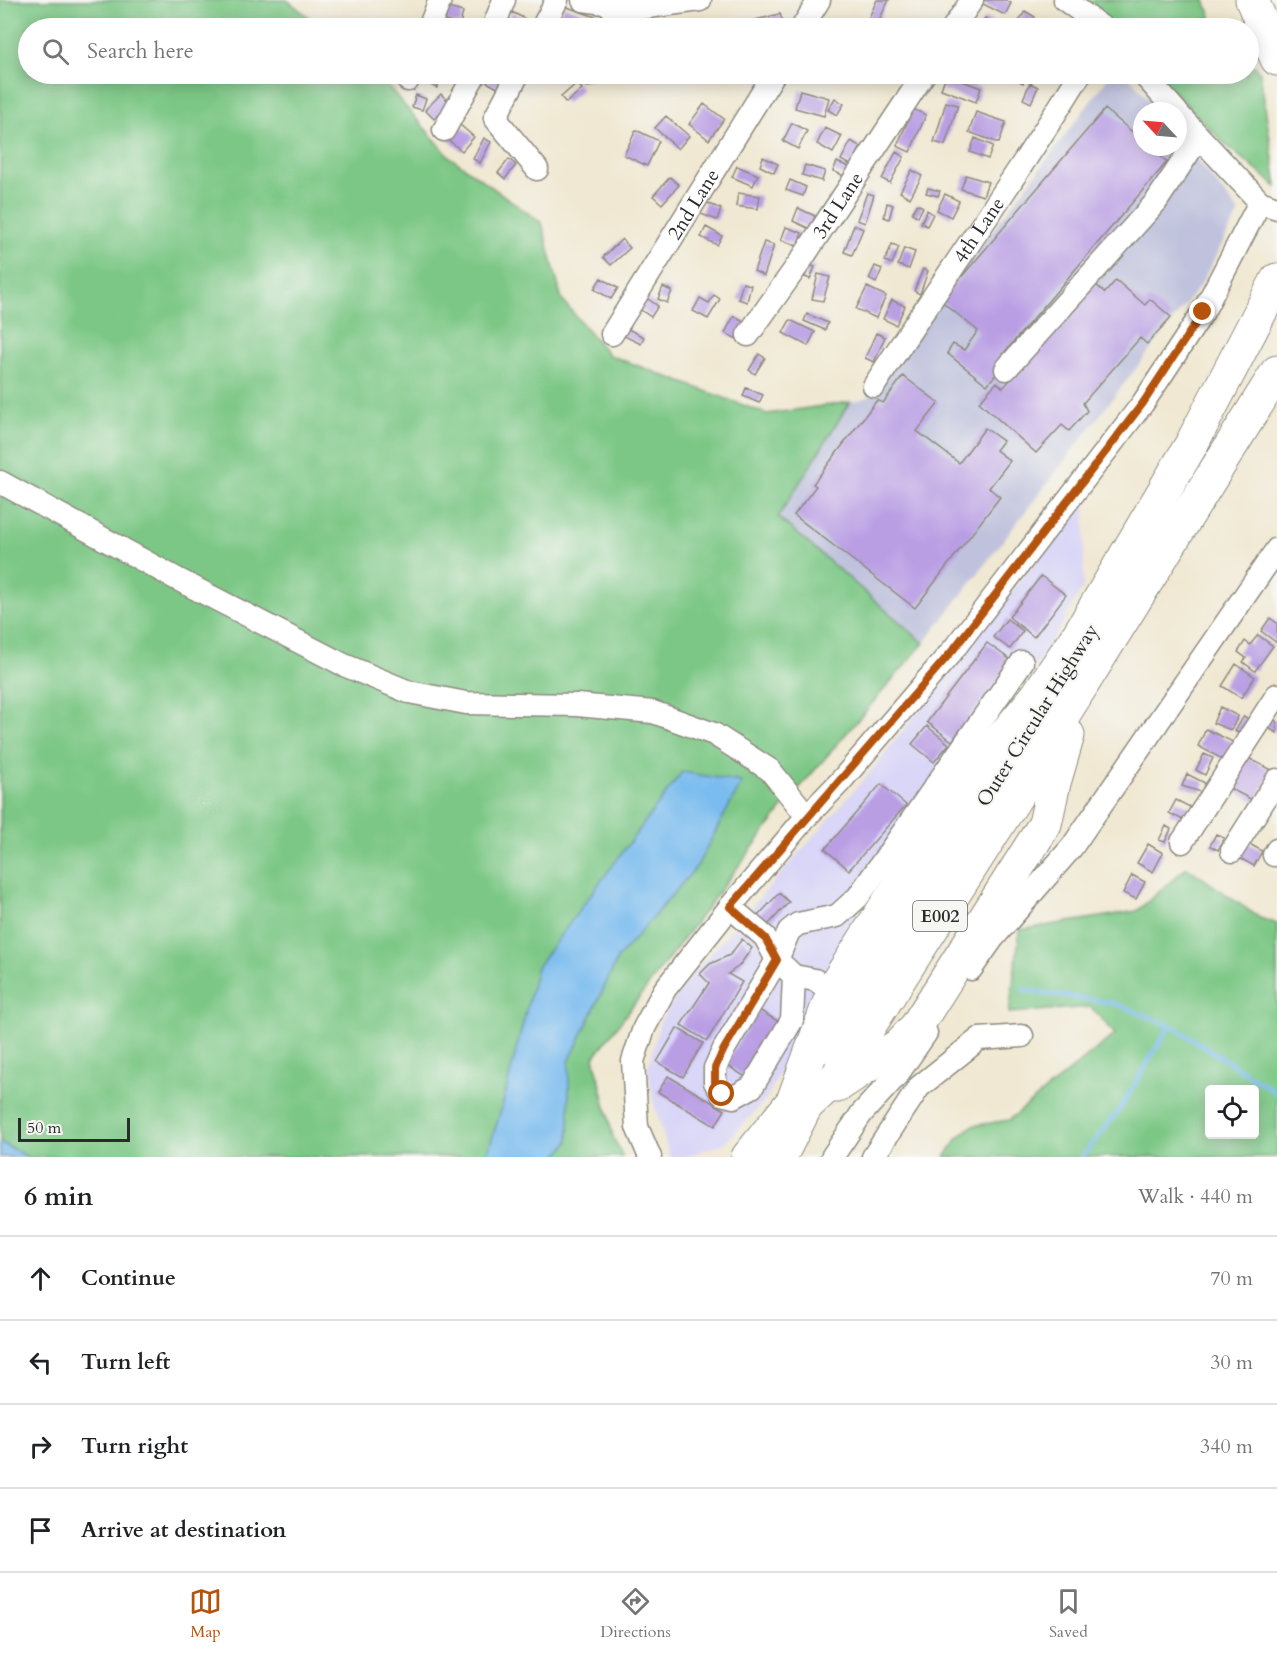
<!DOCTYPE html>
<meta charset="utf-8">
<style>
:root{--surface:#fff;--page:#f6f6f6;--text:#202124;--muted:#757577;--line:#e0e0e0;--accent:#b45309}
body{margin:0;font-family:Cardo,serif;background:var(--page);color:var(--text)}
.controls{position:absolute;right:18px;bottom:18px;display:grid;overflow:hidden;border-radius:6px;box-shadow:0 3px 15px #0003}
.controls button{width:54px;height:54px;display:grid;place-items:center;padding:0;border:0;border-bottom:2px solid var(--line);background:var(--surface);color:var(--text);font:30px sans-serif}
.compass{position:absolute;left:1133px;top:102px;width:54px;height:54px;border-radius:50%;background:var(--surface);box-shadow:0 3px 15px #0003;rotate:296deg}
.scale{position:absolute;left:18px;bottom:15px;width:112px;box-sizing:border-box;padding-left:6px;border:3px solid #2b2b2b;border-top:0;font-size:16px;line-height:21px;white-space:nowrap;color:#2b2b2b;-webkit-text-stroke:4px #f6f6f2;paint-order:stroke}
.stop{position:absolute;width:18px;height:18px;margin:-14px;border:4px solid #b45309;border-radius:50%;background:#fff}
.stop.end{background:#b45309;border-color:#fff;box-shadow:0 2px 6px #0008}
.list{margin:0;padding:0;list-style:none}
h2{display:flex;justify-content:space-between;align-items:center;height:78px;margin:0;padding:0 24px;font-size:26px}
h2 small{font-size:20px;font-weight:400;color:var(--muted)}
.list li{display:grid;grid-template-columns:39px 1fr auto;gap:18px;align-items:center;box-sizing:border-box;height:84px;padding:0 24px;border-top:2px solid var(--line)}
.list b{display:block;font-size:22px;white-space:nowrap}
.list em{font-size:20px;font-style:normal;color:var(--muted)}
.icon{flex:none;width:33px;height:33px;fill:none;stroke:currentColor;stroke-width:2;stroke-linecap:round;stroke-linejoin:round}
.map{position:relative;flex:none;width:1277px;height:1157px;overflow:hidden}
.search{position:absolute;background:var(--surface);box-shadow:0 3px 15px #0003;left:18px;right:18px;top:18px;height:66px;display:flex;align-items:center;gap:15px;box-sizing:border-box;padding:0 21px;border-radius:33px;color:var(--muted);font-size:22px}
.sheet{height:414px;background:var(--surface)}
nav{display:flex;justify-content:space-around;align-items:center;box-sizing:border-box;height:84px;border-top:2px solid var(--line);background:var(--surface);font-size:16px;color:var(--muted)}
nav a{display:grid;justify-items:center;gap:3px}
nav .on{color:var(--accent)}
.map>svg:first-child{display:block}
.built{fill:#d9d6f7}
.industrial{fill:#c0c2dd}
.green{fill:#7cc785;stroke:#547958;stroke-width:1.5;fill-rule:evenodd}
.water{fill:#7abcef;stroke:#52748d;stroke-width:1.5}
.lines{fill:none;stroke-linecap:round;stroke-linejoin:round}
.stream{stroke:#7abcef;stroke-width:4.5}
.building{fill:#b99ee4}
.minor-casing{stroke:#8e8a7e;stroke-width:25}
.highway-casing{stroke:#8e8a7e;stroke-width:35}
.minor{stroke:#fff;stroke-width:22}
.highway{stroke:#fff;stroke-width:33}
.route{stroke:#b45309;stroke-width:8}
.labels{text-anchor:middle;stroke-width:4.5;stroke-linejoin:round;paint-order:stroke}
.shield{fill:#f6f6f2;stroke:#686867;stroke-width:1.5}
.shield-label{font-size:18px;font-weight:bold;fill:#2b2b2b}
.street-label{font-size:20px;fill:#2b2b2b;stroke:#f6f6f2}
</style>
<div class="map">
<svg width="1277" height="1157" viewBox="0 0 1277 1157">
<rect width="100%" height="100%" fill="#f6f6f2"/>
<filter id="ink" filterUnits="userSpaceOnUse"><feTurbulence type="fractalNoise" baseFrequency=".0167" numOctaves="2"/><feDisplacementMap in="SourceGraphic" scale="12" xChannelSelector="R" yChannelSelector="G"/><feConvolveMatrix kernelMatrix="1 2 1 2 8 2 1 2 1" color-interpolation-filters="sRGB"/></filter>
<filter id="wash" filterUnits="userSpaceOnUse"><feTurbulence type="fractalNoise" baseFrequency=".008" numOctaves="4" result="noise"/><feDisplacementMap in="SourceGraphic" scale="24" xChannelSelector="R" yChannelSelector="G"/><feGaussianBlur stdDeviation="1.35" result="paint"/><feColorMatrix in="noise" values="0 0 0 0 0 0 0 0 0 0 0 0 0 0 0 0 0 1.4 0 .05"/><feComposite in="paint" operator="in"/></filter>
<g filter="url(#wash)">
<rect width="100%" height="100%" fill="#f0e8d2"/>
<!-- built -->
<path class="built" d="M1086,496l-3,91 -38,66 -106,140 -66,94 -37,64 -70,149 -41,43 -40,14h-15l-17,-56 -5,-34 12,-45 26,-40 186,-212z"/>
<!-- industrial -->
<path class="industrial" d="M1111,74h16l31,37h-16v36h36v-11l61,76 -38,72 -277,359 -146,-126 72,-115 19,-5 84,-116 78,-100z"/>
<!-- green -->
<path class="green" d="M0,0h287l36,28h-295v46h349l73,83 92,66 20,77 47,55 158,59 83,-12 -72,115 146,126 -140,163 -190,251 19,80 10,20h-623z
M1078,0h127l8,23 4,5h-106z
M1249,61l11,11 17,115 -50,-41 -71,-72h92z
M1187,867l73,51 17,6v233h-332l13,-19 14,-12 37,-6 106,-86 -24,-27 -82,6 11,-83 117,-19zM1210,1090h44v44h-44z"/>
<!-- water -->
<path class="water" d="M682,772l60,10 -45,84 -79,92 -49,104v79l-12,16h-71l16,-50 35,-140z
M0,1142l28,15h-28z"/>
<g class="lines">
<!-- stream -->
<path class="stream" d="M1023,990l90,13 57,22 107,68
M1082,1157l40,-51 48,-81"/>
</g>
<g id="blocks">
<!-- building -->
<path class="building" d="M877,0h12l-14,28 -9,-4z
M983,0h22l6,3 -6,12 -24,-12z
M564,6l40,14 -4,8h-37l-6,-2z
M448,8l15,4 -3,13 -15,-4z
M1025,11l10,6 -7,11h-13z
M512,12l21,11 -3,5h-27z
M780,14l3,9 -25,5 -3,-8z
M622,17l17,4 -2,7h-18z
M985,18l9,5 -3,5h-12z
M422,74h12l8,3 -5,11 -18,-8z
M489,74h4l12,6 -6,9 -14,-8z
M1006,74h22l-5,9z
M946,75l35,13 -5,14 -35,-13z
M577,83l5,6 -16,14 -5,-6z
M1030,83l8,4 -7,16 -8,-4z
M800,90l29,8 -5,18 -29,-8z
M441,94l9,9 -16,16 -9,-9z
M416,95l10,4 -4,11 -10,-3z
M835,98l9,6 -7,11 -9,-5z
M946,102l12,3 -13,40 -11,-3z
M704,104l20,15 -15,21 -20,-16z
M913,109l13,6 -16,37 -13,-6z
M1105,109l37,31v7h8l17,15 -164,192 5,6 -21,25 -40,-32 6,-9 11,6 14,-19 -37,-30z
M976,112l30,10 -7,21 -30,-11z
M666,116l23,20 -11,13 -23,-21z
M792,123l15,8 -9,18 -15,-8z
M459,124l15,13 -12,14 -15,-12z
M825,128l17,8 -9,17 -16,-9z
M636,130l23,11 -12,25 -23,-11z
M484,138l7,4 -11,21 -7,-4z
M975,138l18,8 -5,13 -18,-7z
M851,141l10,6 -10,18 -10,-5z
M896,152l8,5 -14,26 -8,-4z
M763,157l15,7 -4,9 -14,-7z
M509,159l7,6 -11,14 -7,-6z
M837,162l17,7 -4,10 -17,-8z
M805,165l20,6 -3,10 -20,-6z
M737,166l21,9 -5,11 -21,-9z
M912,170l10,6 -12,22 -10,-6z
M966,175l22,7 -5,14 -22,-7z
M670,177l9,8 -17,19 -9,-8z
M790,180l16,7 -3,9 -17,-6z
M928,188l12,3 -2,5 -12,-3z
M738,193l22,3 -2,13 -22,-3z
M867,193l7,2 -9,28 -8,-3z
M945,194l14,7 -8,16 -14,-7z
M705,202l16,7 -4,11 -16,-6z
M887,203l6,2 -4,14 -5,-2z
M917,204l6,3 -5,10 -6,-4z
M798,208l17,8 -5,13 -17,-8z
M927,210l6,4 -6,12 -6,-3z
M854,225l9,4 -11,26 -8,-3z
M706,227l16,9 -5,9 -16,-8z
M786,227l16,6 -5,13 -16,-6z
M622,239l8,9 -19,17 -8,-8z
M764,242l10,3 -10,31 -10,-5z
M892,244l7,3 -7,17 -7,-3z
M904,248l11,4 -6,17 -11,-4z
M809,265l6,2 -5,12 -5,-2z
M875,266l7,3 -6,14 -7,-4z
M923,269l5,2 -8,23 -6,-3z
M818,274l12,3 -7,24 -11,-2z
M601,278l17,10 -7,11 -17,-10z
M1116,280l29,25 5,-6 21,18 -24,27 -7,-6 -57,65 4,8 -18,20 -7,-6 -26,28 -57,-51 18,-20 6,6 92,-104 10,9z
M743,283l8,2 -4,17 -9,-3z
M663,287l9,4 -5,12 -9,-4z
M867,287l19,9 -10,22 -20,-9z
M714,295l6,4 -12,20 -15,-8 7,-13 9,5z
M645,297l13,9 -7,11 -13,-9z
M892,300l13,6 -9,19 -13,-6z
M807,314l21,9 -3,7 -21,-9z
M734,316l12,6 -9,17 -12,-6z
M790,320l25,12 -7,14 -25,-13z
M626,328l18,9 -3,7 -19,-9z
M876,333l9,4 -11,25 -9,-4z
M759,354l6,4 -10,16 -6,-4z
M903,376l36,27 -22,28 42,32 26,-35 18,13 -7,9 14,11 -21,27 11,9 -85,111 -121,-93 22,-29 -3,-2 64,-84 6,3z
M746,388l17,7 -4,8 -16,-7z
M1041,576l25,19 -32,42 -25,-20z
M1270,618l7,5v20l-16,-12z
M1007,619l16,12 -13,18 -17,-12z
M1258,635l15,11 -18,25 -12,-9 3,-4 -8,-6 7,-11 5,4z
M987,643l25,18 -60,80 -25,-19z
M1236,664l19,13 -14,21 -19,-12z
M1220,707l18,9 -7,14 -18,-7z
M1244,716l7,5 -8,14 -8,-4z
M1271,718l6,4v11l-12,-7z
M927,726l22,18 -15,18 -22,-18z
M1206,729l27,13 -9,18 -26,-14z
M1204,754l9,4 -8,17 -9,-5z
M1246,757l26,13 -16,32 -27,-14z
M1187,774l18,9 -4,9 -19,-6z
M881,784l25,21 -57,65 -24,-21z
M1176,800l16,8 -7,13 -16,-8z
M1166,826l5,3 -6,13 -6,-2z
M1216,834l8,4 -6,12 -8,-4z
M1246,842l16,9 -8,15 -16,-9z
M1148,844l15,9 -10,19 -16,-9z
M1132,875l13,7 -9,17 -13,-6z
M779,893l10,9 -21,23 -10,-9z
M742,939l10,9 -13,18 -11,8 14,8 -35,59 -26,-16 28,-42 -9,-9 10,-10 20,-9z
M759,1010l22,13 -34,55 -22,-14z
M677,1028l26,15 -20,34 -26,-15z
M668,1076l57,34 -10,16 -57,-34z"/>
</g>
</g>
<g filter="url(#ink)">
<use href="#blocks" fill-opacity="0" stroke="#8e8a7e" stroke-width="1.5"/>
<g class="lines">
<defs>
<g id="minor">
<path d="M583,0l57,8 60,-8"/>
<path d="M1065,0l38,28"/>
<path d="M429,28l11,-28"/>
<path d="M493,28l11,-28"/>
<path d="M542,28l15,-28"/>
<path d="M611,28l7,-23"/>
<path d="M802,28l17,-28"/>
<path d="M953,28l19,-28"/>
<path d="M518,74l-23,44 42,51"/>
<path d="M1143,74l33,37"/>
<path d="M588,75l2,-1"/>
<path d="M408,80l3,-6"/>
<path d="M1178,114l82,88 17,6"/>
<path d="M444,130l31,-56"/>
<path id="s1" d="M612,334l162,-260"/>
<path id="s2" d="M748,335l52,-73 124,-188"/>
<path d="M1006,369l150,-167 43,-65"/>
<path id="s3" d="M874,386c68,-105 141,-206 206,-312"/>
<path d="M0,482l177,97 167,86 65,27 57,11 111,2 76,7 61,22 56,36 37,46"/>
<path d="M1182,842l95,-147"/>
<path d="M1232,851l45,-71"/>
<path d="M1274,855l3,-5"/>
<path d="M730,907l35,30 12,23 17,16 21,4 19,12"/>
<path d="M971,969l22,-31 79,-91 205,-298"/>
<path d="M794,976l-2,44 -40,67 -18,10 -12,-3 -7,-12v-14l9,-19 53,-89 12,-29 9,-7 39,-8 21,-19 164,-235"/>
<path d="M650,1157l-13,-30 -4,-66 11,-33 21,-39 65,-82 77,-91 32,-33 114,-133 190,-247 60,-91 57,-110"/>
<path d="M832,1157l30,-44 35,-38 29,-42"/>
<path d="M873,1157l46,-70 60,-48 43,-3"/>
</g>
<path id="highway" d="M1252,0l25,59
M828,1046l196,-308
M837,1086l62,-41 17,-18 129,-203 9,-41 14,-48
M793,1101l43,-117 130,-203 70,-84 45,-66 110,-186 86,-165
M806,1106l30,-28 213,-333 13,-28 215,-345
M748,1157l45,-56 10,-20
M780,1157l25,-49"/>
</defs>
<!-- minor casing -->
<use href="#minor" class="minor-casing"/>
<!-- highway casing -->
<use href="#highway" class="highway-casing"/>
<!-- minor -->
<use href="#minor" class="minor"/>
<!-- highway -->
<use href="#highway" class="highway"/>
</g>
</g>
<g class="lines" filter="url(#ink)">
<!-- route -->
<path class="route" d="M722,1094l-7,-12v-14l9,-19 53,-89 -12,-22 -35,-31 223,-257 190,-247 60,-91"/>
</g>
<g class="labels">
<!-- shield labels -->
<rect class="shield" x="913" y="901" width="54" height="30" rx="4.5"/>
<g class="shield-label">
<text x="940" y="922">E002</text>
</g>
<!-- street labels -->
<g class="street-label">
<text dy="7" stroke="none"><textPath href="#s1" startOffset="153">2nd Lane</textPath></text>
<text dy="7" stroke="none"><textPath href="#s2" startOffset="158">3rd Lane</textPath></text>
<text dy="7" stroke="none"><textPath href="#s3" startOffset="188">4th Lane</textPath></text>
<text transform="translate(1037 715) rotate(-58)" y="7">Outer Circular Highway</text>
</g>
</g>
</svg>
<div class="controls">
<button><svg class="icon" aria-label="locate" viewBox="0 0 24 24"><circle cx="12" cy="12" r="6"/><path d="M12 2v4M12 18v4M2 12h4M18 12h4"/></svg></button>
</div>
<svg class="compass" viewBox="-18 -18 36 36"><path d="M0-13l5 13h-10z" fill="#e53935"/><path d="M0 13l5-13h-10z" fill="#757577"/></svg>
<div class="scale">50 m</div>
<div class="stop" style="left:722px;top:1094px"></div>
<div class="stop end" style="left:1203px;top:312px"></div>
<div class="search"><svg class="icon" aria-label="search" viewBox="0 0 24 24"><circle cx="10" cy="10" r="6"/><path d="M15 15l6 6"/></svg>Search here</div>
</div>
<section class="sheet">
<h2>6 min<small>Walk · 440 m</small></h2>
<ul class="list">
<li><svg class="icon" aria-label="ahead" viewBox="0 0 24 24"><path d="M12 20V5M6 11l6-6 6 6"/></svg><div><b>Continue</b></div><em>70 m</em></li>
<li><svg class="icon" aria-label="left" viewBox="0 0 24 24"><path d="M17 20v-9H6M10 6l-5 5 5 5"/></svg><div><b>Turn left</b></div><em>30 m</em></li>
<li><svg class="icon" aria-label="right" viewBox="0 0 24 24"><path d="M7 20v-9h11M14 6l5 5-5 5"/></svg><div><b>Turn right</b></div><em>340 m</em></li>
<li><svg class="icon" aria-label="arrive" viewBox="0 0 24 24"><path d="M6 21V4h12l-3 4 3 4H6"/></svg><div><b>Arrive at destination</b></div></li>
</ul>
</section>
<nav>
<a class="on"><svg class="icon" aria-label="map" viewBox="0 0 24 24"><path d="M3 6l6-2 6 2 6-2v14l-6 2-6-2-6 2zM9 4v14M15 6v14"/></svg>Map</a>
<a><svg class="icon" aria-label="directions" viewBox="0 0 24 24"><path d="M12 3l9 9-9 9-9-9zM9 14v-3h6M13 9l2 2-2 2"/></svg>Directions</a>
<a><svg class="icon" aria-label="saved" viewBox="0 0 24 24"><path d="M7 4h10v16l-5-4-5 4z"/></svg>Saved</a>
</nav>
